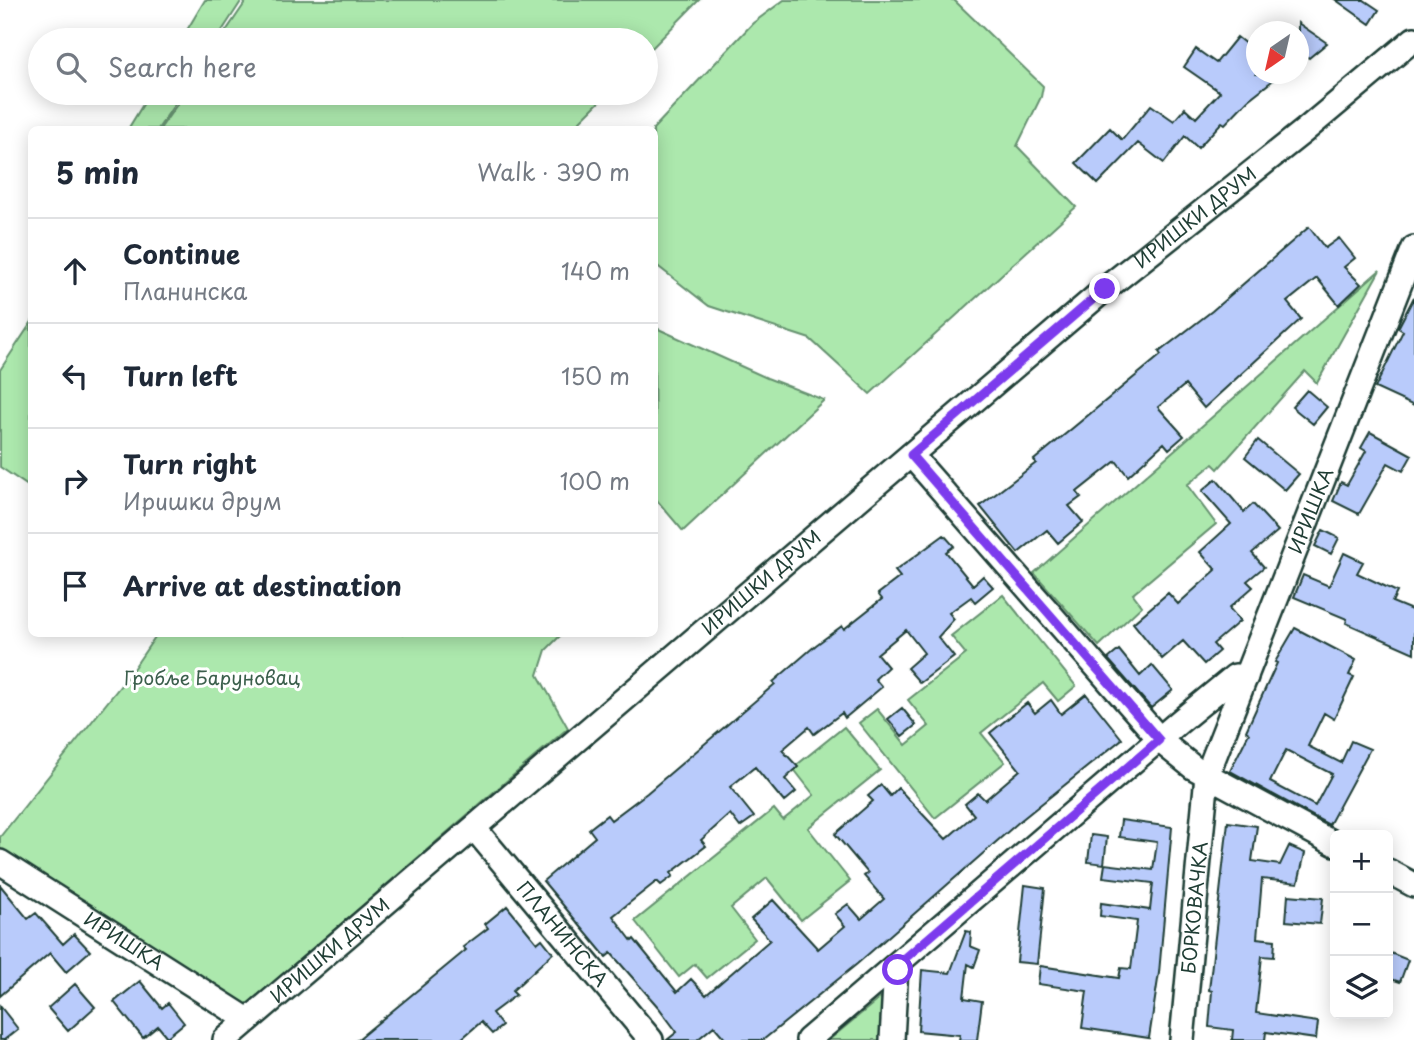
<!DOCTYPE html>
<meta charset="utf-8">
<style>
:root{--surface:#fff;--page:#f2f2f3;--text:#1f2937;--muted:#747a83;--line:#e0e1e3}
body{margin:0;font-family:"Playpen Sans",sans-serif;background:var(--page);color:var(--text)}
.controls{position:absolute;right:21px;bottom:21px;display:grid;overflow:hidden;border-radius:10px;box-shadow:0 4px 18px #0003}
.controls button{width:63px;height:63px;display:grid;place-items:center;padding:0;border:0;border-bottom:2px solid var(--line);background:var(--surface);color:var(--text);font:35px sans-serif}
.compass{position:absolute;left:1246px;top:21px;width:63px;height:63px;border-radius:50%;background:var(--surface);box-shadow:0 4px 18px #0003;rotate:214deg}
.stop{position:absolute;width:21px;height:21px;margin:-16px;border:5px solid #7c3aed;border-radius:50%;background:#fff}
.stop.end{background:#7c3aed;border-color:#fff;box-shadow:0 2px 7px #0008}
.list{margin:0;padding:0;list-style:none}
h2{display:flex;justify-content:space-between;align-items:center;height:91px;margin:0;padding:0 28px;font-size:30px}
h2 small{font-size:23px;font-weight:400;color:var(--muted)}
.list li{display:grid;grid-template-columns:46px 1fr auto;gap:21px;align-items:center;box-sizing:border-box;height:105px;padding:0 28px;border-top:2px solid var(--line)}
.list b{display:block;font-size:26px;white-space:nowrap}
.list p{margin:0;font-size:23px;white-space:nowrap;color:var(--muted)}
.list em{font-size:23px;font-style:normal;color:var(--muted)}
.icon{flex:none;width:38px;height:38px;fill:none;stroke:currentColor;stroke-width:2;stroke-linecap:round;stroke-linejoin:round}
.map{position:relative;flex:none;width:1414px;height:1040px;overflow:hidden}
.search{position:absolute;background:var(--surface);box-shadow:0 4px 18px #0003;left:28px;top:28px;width:630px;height:77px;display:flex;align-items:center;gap:18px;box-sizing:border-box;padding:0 24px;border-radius:38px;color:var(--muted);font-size:26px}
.panel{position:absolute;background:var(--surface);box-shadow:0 4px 18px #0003;left:28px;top:126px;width:630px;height:511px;border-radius:10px}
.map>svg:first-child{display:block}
.green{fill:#ace8ad;stroke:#669270;stroke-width:2}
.building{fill:#b9cbfb;stroke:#1f3d34;stroke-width:2;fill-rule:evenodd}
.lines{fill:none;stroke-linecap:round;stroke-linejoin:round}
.minor-casing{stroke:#1f3d34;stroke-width:28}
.minor{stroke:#fff;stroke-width:23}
.route{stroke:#7c3aed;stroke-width:9}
.labels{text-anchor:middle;stroke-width:6;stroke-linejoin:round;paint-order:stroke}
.street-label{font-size:19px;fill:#1f3d34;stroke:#fff}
.park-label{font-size:19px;fill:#3b5f4c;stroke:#fff}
</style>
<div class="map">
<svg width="1414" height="1040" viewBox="0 0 1414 1040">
<rect width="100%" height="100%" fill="#fff"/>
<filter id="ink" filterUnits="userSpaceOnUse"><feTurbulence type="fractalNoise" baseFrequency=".0143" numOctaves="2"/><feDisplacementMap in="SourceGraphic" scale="14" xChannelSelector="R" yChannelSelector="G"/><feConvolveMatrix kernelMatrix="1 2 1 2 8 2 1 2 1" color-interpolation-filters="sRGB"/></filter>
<g filter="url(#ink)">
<!-- green -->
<path class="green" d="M205,0h37l-26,40h-35z
M247,0h452l-53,54v-14h-426z
M784,0h170l89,86 -2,11 -24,49 59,61 -206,187 -60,-55 -101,-33 -54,-42 -2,-135 100,-106z
M150,93h32l-24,36h-30z
M185,93h423l-36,36h-412z
M1380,270l-63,113 -12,-12 -87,98 -5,-5 -26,21 29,39 -83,70 9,12 -43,40 -65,-73z
M31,323v165l-31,-21v-97z
M654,327l113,51 57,22 -141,131 -28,-33z
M1003,595l73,91 -18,15 -15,-18 -62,50 24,29 -70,56 -76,-95 18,-14 29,36 23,-19 -21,-26 58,-46 -15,-18z
M157,634h405l-16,16 -8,25 30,53 -323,279 -245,-153v-17l129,-162z
M844,727l36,43 -72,58 42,53 -49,39 -34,-42 -36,30 24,31 -48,39 -12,-14 -16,13 -44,-56 139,-112 9,11 31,-25 -21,-27z
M886,993l-5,47h-52z"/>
<!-- building -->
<path class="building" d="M1336,0h28l15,10 -9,14z
M1298,23l29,20 -18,15 -11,-8z
M1237,37l19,15v22h25l-33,26 -23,24 -3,-2 -24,26 -13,-12 -21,27 -26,-20 -40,41 -22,-21 34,-35 12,12 29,-35 23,16 11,-13 11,10 24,-26 -36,-25 12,-18 20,14z
M1309,227l16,21 14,-10 16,20 -11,9 17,17 -22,21 -22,-27 -30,24 14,17 -97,89 -19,-23 -27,22 26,29 -15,13 -5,-6 -36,33 -12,-15 -39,31 4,5 -12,9 14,16 -25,21 -11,-13 -29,23 -38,-47 56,-43 -2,-3 127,-105 -2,-3 53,-41z
M1414,297v109l-39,-18 28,-57 -5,-3z
M1307,390l20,17 -14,17 -21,-17z
M1370,432l42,23 -9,16 -15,-8 -29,51 -26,-13 8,-19 6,3 19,-34 -5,-3z
M1258,440l41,34 -14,16 -40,-33z
M1216,479l28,33 9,-8 25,27 -26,22 12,14 -17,14 6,6 -24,21 11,13 -27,23 6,7 -15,13 -21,-23 -21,18 -29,-36 35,-30 10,11 38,-34 -16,-18 31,-28 -29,-33z
M1323,530l16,8 -8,16 -16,-8z
M944,535l10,11 -8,6 27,33 10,-9 10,11 -18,15 -4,-5 -22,16 5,6 -16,18 16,20 -34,26 -13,-15 17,-15 -18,-23 -29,24 11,13 -13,12 7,8 -37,31 -3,-5 -28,21 -5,-7 -27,23 16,17 -13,12 11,13 -12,10 -29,-35 -25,20 24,30 -14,10 -10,-13 -29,26 5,6 -35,27 2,3 -12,9 -4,-4 -44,35 19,25 2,-2 43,53 14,-13 15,16 64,-55 -19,-21 22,-19 45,49 27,-23 -10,-12 13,-10 13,15 23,-20 -20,-23 4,-3 -33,-39 38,-33 -5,-5 13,-11 9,11 8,-8 48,51 28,-24 -9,-11 13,-11 7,7 35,-30 -30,-37 37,-30 8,10 16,-13 10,14 25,-20 36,45 -102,82 -163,143 -94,76h-37l-12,-14 -17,14h-30l10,-8 -18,-24 -48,-55 -5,4 -63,-76 52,-44 -6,-8 18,-14 4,5 36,-27 128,-109 -2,-2 43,-37 26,-19 2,3 38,-30 -4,-5 22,-17 -5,-6z
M1344,553l19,9 -6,11 40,19 -5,10 22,9v42l-68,-30 1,-4 -53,-22 9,-22 26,11z
M1295,628l61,32 -7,15 5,2 -20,42 -10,-6 -16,33 33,17 10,-22 19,8 -41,76 -99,-54 19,-38 -3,-2 31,-68 -2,-1zM1286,750l46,24 -17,32 -45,-24z
M1119,650l21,26 12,-11 21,25 -22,18 -43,-49z
M902,708l14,17 -14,11 -14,-17z
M1121,820l51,7 -13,146 -10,65 -67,-10 5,-37 -49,-7 2,-18 79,12 2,-10 10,1 6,-48 -37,-5 1,-13 49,7 3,-27 -50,-6 2,-13 48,6 4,-28 -38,-5z
M1228,822l29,4 -5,35 28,4 9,-19 16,7 -7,30 -36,-4 -5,59 18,2 -1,17 -12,-1 -6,57 62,9 -2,17 -50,-7 -1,8h-33l1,-10 -24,-3 3,-36 -3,-1z
M1091,835l16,2 -3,27 -16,-2z
M0,885l28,34 8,-6 27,31 11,-10 16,17 -24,21 -16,-19 -50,43z
M1025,885l20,3 -8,76 -20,-2z
M1288,895l35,3 -3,26 -34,-3z
M507,906l30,37 5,-4 11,14 -41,38 4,4 -24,18 10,13 -10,8 -11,-12 -21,18h-103l109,-90 -3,-3 25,-19 -3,-4z
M966,931l5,1 -1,14 10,4 -6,17 -6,-3 -4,34 18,3 -5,39h-18l1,-5 -42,-4 4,-61 28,3z
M1388,952l20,8 -8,22 -12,-4z
M140,981l22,27 6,-5 16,20 -17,14 -9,-11 -15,12 -29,-36z
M75,984l20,23 -27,24 -20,-23z
M0,1006l18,23 -14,11h-4z"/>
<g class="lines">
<defs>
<g id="minor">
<path d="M911,455l253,289 30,24 141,76"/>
<path id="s1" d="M474,828l177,212"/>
<path id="s2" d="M0,862l248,158"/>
<path d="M1388,871l26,14"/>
<path id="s3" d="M225,1040l880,-751 199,-158 110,-92"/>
<path d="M808,1040l371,-318 56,-46 11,1"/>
<path d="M892,1040l4,-74"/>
<path id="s4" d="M1182,1040l25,-265 207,-527"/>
</g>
</defs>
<!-- minor casing -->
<use href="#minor" class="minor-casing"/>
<!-- minor -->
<use href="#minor" class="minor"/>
</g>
</g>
<g class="lines" filter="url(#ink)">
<!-- route -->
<path class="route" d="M898,970l-2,-4 263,-226 -248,-285 194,-166"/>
</g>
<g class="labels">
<!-- street labels -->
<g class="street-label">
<text dy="7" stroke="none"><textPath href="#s3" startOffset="1272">ИРИШКИ ДРУМ</textPath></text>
<text dy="7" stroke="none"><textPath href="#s4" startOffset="550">ИРИШКА</textPath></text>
<text dy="7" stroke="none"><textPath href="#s3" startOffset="705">ИРИШКИ ДРУМ</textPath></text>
<text dy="7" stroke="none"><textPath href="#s4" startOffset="133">БОРКОВАЧКА</textPath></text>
<text dy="7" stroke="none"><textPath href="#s1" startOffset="138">ПЛАНИНСКА</textPath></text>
<text dy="7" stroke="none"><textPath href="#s2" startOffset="147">ИРИШКА</textPath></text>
<text dy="7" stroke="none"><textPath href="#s3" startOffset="138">ИРИШКИ ДРУМ</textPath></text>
</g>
<!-- park labels -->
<g class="park-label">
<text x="212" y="685">Гробље Баруновац</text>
</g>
</g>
</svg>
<div class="controls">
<button>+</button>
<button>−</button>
<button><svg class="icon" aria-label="layers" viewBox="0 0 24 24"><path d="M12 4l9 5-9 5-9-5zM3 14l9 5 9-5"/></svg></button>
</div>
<svg class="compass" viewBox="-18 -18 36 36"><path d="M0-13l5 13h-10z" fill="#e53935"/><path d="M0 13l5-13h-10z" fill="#747a83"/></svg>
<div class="stop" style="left:898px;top:970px"></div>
<div class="stop end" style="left:1105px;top:289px"></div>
<div class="search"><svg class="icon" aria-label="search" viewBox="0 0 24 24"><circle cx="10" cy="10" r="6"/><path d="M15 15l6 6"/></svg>Search here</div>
<section class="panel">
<h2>5 min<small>Walk · 390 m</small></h2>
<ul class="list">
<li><svg class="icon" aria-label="ahead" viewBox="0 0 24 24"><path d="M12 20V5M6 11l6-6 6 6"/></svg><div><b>Continue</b><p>Планинска</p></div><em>140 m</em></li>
<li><svg class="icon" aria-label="left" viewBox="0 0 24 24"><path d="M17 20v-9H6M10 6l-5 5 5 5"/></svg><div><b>Turn left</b></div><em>150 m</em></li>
<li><svg class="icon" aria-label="right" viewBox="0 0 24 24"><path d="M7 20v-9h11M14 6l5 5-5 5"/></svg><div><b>Turn right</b><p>Иришки друм</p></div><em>100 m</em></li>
<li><svg class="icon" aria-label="arrive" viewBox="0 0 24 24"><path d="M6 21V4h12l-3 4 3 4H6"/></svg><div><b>Arrive at destination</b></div></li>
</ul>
</section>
</div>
